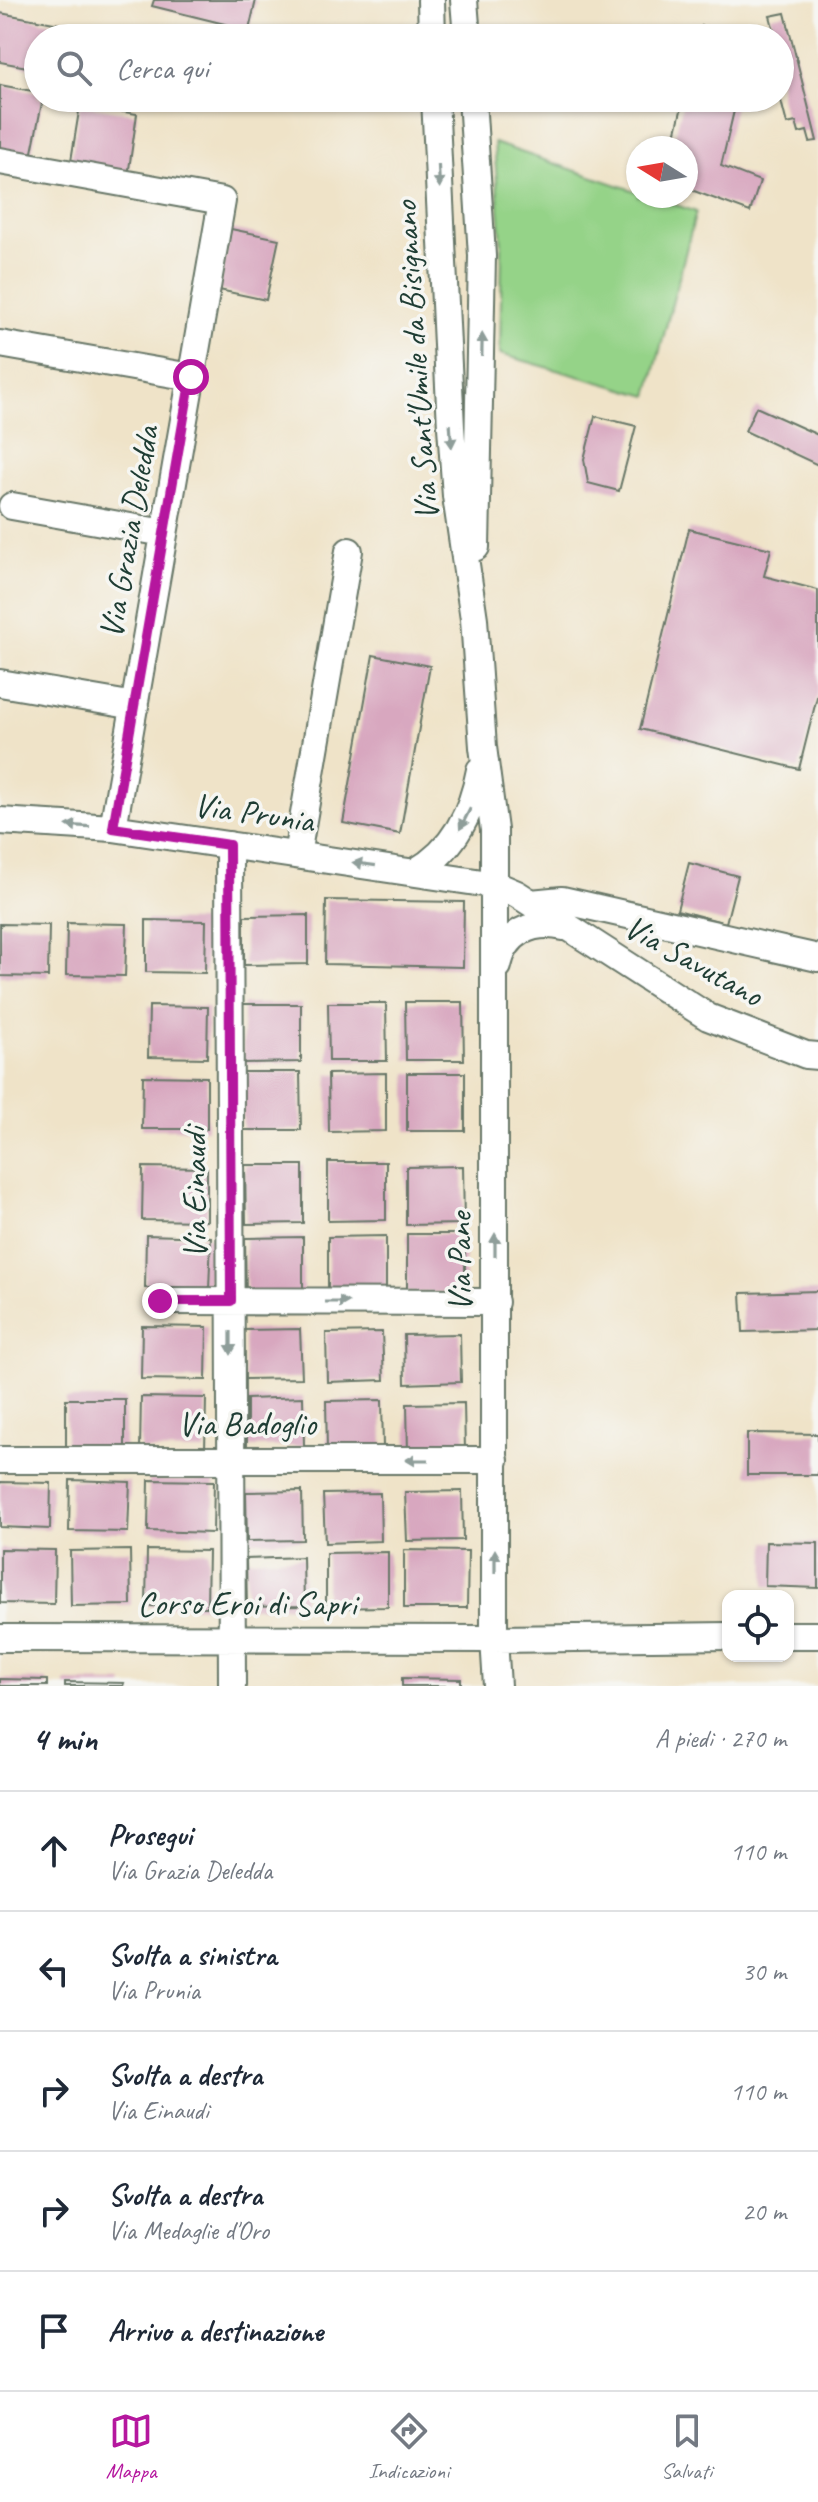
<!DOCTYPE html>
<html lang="it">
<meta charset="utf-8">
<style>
:root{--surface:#fff;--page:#f2f2f3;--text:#1f2937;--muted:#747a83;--line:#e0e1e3;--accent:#b5179e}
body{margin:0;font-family:Caveat,sans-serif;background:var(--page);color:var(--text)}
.controls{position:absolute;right:24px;bottom:24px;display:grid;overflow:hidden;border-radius:16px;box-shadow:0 2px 6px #0004}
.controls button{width:72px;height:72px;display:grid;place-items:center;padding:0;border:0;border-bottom:2px solid var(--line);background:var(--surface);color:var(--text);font:40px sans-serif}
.compass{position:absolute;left:626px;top:136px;width:72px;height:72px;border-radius:50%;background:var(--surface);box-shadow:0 2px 6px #0004;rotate:281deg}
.stop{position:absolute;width:24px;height:24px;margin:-18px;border:6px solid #b5179e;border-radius:50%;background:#fff}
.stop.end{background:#b5179e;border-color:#fff;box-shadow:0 2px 8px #0008}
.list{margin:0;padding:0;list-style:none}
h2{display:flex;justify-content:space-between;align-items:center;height:104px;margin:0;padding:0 32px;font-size:34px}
h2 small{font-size:26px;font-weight:400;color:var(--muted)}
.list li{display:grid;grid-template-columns:52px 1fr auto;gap:24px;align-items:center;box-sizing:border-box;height:120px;padding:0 32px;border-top:2px solid var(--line)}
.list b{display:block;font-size:30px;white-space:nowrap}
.list p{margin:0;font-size:26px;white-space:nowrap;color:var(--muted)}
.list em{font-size:26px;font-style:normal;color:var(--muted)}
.icon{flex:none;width:44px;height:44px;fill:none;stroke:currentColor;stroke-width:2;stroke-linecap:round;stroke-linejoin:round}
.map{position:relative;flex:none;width:818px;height:1686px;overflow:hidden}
.search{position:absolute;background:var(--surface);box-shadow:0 2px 6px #0004;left:24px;right:24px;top:24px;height:88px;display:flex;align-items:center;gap:20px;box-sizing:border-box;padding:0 28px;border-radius:44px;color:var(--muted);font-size:30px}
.sheet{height:704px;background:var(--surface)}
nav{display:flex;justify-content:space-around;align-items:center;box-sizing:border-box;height:112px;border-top:2px solid var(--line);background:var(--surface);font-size:22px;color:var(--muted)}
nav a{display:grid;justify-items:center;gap:4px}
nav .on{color:var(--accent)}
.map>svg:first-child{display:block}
.green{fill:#95d388;stroke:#5a885e;stroke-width:2}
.building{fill:#d8a7bf}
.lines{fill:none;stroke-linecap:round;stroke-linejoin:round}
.minor-casing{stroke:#687768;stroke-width:30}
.minor{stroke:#fff;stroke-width:26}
.oneway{fill:#8f9e9a}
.route{stroke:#b5179e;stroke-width:10}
.labels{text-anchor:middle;stroke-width:7;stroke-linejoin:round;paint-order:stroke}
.street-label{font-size:34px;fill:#1f3d34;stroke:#f6f6f2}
</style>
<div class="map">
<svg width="818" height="1686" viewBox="0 0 818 1686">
<rect width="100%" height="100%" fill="#f6f6f2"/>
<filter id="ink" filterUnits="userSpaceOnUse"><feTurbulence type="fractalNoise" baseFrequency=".0125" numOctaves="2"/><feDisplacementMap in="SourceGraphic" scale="16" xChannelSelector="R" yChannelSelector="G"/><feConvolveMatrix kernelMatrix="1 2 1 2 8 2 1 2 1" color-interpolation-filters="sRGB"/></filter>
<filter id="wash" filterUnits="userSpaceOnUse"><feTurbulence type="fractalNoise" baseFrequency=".006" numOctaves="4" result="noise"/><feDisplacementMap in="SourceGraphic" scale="32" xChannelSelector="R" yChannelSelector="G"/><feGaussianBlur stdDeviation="1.8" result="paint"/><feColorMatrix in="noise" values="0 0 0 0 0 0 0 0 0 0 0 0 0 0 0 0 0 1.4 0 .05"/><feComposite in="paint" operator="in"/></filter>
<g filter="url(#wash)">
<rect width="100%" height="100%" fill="#efe3c8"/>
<!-- green -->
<path class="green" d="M494,143l144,49v4h12l46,16 -48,184 -148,-42 2,-106z"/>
<g id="blocks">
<!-- building -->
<path class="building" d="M154,0h102l-7,30 -97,-24z
M0,13l65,12 -2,13h-25v31l-38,-7z
M785,13l32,128 -7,1 -3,-11 -8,2 -3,-11 -9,2 -7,-27v-59h-18l13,-4 -5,-18z
M702,26l34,11v1h-37z
M0,85l38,7v6h5l-12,59 -31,-6z
M684,98h53l-16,68 39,15 -10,31 -64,-24v-40h-14z
M80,105l57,9 -9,62 -58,-9z
M231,229l48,10 -13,61 -47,-10z
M756,407l62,28v30l-73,-34z
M595,416l41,10 -17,65 -31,-8 -4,-24z
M689,529l82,20 -7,27 54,14v103l-19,76 -159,-40z
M373,655l57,11 -30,168 -57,-11z
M689,863l49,13 -12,47 -49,-13z
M326,900l138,2 -1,65 -138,-3z
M308,915v49l-64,1v-49z
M146,920l60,1 -1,52 -59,-1z
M67,923l60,1 -2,52 -59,-1z
M0,924l49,1 -1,52 -48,-1z
M405,1002h58l1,58h-58z
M328,1003h58l1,58h-58z
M243,1004h58v58l-58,1z
M149,1006l59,1 -1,51 -59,-1z
M242,1072h58l1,58h-58z
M386,1073v58l-57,1 -1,-58z
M407,1073h58v58h-58z
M143,1076l64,1v52h-65z
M328,1162h58v58l-58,1z
M245,1165h58v58l-57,1z
M463,1166l1,58 -58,1v-58z
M143,1167l64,1v53l-65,-1z
M407,1234h58v58l-58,1z
M146,1235l65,2 -2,53 -64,-2z
M386,1236v59h-58v-58z
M303,1237v58l-57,1 -1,-58z
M818,1291v39l-75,2 -2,-39z
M142,1326l65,1 -1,53 -65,-1z
M300,1329l2,49 -57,1 -1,-49z
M382,1332l2,48 -57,2 -1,-49z
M460,1334l1,48 -56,2 -1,-49z
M141,1397l65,1 -1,53 -65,-1z
M303,1397l1,49 -57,1v-48z
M66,1399h59v53h-59z
M382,1400l1,48 -56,2 -1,-49z
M464,1403l1,48 -57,2 -1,-49z
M747,1433l71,1v41h-71z
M70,1480l60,2 -2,50 -59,-1z
M149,1480l65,1 -1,52 -65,-2z
M0,1482l51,1 -1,46 -50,-2z
M302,1491l1,49 -56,1 -1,-49z
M462,1491l1,49 -56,1 -2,-49z
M380,1493l1,48 -56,2 -2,-49z
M766,1542l52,1v45l-53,-2z
M0,1549l55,1 -1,54 -54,-1z
M130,1550l1,55 -60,1 -1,-55z
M147,1550l61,1 -1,56 -61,-1z
M404,1550l64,1 -1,57h-63z
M388,1552v55l-62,1v-55z
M303,1557l1,49 -57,1 -1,-48z
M402,1678l59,1v7h-59z
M0,1679l47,1v6h-47z
M65,1682l59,1 -1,3h-58z"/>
</g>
</g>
<g filter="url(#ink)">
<use href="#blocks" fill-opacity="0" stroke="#687768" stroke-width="2"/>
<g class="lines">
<defs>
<path id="minor" d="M431,0l1,38
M464,0l3,38
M435,98l16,329 5,69 18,123 9,128 11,83v809l3,47
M472,98l10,158 -6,291
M0,161l222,40 -109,627
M0,344l191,33
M12,506l152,27
M0,683l135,23
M0,821l113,7 383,57 21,9 191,123 98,38 12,1
M229,845l3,841
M297,855l52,-304
M415,872c39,-22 57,-59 65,-102
M531,903l31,-3 256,58
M498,966c7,-34 34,-46 66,-39
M160,1301l335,1
M0,1460h495
M788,1635h30
M0,1638l494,1 234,-3"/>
</defs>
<!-- minor casing -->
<use href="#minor" class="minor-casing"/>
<!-- minor -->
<use href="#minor" class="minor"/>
</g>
<!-- one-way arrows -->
<defs><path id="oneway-solid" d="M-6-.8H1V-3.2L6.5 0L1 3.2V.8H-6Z" transform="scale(2)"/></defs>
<g class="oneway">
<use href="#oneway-solid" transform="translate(439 176) rotate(87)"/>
<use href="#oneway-solid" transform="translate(482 345) rotate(-89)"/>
<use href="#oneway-solid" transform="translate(451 436) rotate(86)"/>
<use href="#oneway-solid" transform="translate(465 819) rotate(117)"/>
<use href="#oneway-solid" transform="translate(78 826) rotate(-177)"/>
<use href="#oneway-solid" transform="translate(364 864) rotate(-172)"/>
<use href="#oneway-solid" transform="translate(495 1245) rotate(-90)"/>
<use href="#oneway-solid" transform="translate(337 1302)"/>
<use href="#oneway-solid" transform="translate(231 1343) rotate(90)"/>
<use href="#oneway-solid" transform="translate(417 1460) rotate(-180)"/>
<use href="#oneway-solid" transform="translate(495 1561) rotate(-90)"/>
</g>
</g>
<g class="lines" filter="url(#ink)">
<!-- route -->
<path class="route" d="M160,1301h71l-2,-456 -116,-17 78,-451"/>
</g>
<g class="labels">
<!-- street labels -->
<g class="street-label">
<text transform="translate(415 361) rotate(-94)" y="12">Via Sant'Umile da Bisignano</text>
<text transform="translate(128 532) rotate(-80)" y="12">Via Grazia Deledda</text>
<text transform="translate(254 812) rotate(8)" y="12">Via Prunia</text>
<text transform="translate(694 960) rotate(29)" y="12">Via Savutano</text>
<text transform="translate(194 1193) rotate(-90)" y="12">Via Einaudi</text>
<text transform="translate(459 1262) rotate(-90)" y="12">Via Pane</text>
<text x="247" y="1435">Via Badoglio</text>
<text x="247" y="1615">Corso Eroi di Sapri</text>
</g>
</g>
</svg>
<div class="controls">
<button><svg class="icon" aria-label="locate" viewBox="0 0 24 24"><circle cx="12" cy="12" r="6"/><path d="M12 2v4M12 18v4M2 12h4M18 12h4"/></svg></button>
</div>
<svg class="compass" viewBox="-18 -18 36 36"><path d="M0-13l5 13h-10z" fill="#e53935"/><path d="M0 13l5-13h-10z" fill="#747a83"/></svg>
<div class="stop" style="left:191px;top:377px"></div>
<div class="stop end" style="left:160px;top:1301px"></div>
<div class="search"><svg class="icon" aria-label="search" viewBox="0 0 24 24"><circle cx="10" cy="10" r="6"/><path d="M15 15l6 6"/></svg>Cerca qui</div>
</div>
<section class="sheet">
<h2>4 min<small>A piedi · 270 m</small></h2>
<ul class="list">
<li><svg class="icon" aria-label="ahead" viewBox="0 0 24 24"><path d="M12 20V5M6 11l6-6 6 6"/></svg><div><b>Prosegui</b><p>Via Grazia Deledda</p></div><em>110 m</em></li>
<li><svg class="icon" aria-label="left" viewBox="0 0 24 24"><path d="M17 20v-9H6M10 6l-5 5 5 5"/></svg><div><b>Svolta a sinistra</b><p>Via Prunia</p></div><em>30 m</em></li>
<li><svg class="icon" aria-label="right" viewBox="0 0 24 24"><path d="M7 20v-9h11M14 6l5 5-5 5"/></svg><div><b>Svolta a destra</b><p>Via Einaudi</p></div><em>110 m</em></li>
<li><svg class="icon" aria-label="right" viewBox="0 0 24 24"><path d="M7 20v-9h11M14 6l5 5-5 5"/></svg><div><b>Svolta a destra</b><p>Via Medaglie d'Oro</p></div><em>20 m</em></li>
<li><svg class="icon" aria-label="arrive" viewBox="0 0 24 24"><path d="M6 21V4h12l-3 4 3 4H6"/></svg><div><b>Arrivo a destinazione</b></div></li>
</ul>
</section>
<nav>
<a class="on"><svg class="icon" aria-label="map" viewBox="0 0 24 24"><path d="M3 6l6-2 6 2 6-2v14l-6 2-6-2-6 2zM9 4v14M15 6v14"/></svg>Mappa</a>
<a><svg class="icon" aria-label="directions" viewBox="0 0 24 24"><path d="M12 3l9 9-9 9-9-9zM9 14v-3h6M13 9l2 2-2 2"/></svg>Indicazioni</a>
<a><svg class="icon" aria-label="saved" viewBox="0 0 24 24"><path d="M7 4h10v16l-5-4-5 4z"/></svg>Salvati</a>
</nav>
